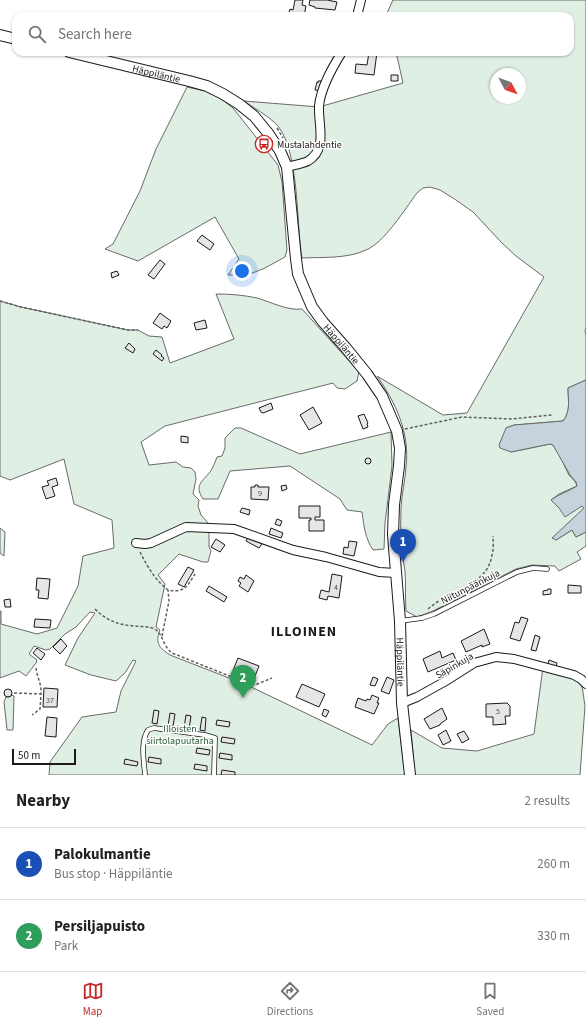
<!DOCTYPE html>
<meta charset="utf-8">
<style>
:root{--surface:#fff;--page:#f2f2f2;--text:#202124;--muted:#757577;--line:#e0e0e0;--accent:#c62828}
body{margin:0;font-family:"Source Sans 3",sans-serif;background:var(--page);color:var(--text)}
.compass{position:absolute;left:490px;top:68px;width:36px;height:36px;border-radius:50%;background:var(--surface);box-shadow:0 1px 3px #0004;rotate:131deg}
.scale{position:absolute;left:12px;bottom:10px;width:64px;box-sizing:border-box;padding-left:4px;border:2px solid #1a1a1a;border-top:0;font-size:11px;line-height:14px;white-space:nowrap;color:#1a1a1a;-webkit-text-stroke:3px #fff;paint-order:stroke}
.you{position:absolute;left:242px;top:271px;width:14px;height:14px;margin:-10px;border:3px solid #fff;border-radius:50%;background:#1a73e8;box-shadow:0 0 0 6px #1a73e833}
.badge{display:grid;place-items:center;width:26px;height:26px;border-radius:50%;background:var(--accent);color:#fff;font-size:13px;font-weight:700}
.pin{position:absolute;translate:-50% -33px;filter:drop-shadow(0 1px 2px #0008)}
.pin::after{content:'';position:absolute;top:21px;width:14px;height:12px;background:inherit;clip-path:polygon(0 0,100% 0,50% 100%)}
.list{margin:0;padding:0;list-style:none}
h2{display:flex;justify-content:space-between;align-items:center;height:52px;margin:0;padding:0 16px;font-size:17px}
h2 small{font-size:13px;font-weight:400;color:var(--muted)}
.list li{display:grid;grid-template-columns:26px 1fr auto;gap:12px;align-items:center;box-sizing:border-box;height:72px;padding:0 16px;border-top:1px solid var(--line)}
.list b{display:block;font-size:15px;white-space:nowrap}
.list p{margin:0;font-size:13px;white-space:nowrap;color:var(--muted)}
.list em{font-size:13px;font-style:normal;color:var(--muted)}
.icon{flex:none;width:22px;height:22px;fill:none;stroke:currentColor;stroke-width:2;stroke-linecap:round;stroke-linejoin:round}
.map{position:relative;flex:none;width:586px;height:775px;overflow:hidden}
.search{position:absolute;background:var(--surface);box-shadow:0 1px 3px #0004;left:12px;right:12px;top:12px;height:44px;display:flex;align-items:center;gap:10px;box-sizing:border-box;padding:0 14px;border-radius:12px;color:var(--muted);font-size:15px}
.sheet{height:196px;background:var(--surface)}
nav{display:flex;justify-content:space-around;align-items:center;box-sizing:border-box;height:56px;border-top:1px solid var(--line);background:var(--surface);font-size:11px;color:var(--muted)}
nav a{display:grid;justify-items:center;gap:2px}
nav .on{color:var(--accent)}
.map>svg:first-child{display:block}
.green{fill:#e0efe3;stroke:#6a6a6a;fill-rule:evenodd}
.water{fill:#c6d2dc;stroke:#6a6a6a}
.building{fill:#e6e6e6;stroke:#1a1a1a}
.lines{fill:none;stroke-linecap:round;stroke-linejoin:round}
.service-casing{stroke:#1a1a1a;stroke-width:5.5}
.minor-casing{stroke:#1a1a1a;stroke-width:10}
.tertiary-casing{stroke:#1a1a1a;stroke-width:12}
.path{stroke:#5f5f5f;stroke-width:1.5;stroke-dasharray:3 2;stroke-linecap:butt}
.service{stroke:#fff;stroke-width:4}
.minor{stroke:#fff;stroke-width:8}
.tertiary{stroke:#fff;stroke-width:10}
.labels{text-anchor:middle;stroke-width:3;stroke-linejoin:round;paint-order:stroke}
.number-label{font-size:8px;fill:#4d4d4d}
.street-label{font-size:10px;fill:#1a1a1a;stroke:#fff}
.poi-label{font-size:10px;fill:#1a1a1a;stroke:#fff;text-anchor:start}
.park-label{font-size:10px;fill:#2b5a34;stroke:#fff}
.district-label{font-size:14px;font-weight:bold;letter-spacing:1px;fill:#1a1a1a;stroke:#fff}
</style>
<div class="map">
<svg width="586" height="775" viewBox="0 0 586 775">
<rect width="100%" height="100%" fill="#fff"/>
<!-- green -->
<path class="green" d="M393,0h193v327l-1,4 1,5v44l-18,8c0,12 3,23 -5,33l-49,4 -8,3 5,24 39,-8c3,1 3,1 5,4 6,8 9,18 14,27 3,4 7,6 8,11l-18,8 -8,6 8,8 23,-2 2,2 -28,32 16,-10 4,7 10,-5v14l-9,6 4,7 -22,12 -4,-5 -23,-1 -16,4 -83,42 -16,6 -11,-6c-1,-14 0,-26 -1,-40 -1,-8 -3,-16 -4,-24 -1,-13 0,-27 0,-40 1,-13 4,-26 5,-40 4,-34 -10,-64 -29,-91l66,39 24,-2 77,-136 -28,-21 -14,-13 -29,-31 -17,-12 -16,-10 -10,-3 -7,1 -6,5c-12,16 -33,50 -51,57 -19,9 -44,7 -64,8 -6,-33 -2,-114 -28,-136 -9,-8 -20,-14 -30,-21l75,6 84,-24 -7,-31h174v-36h-182l-1,-3zM496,74h24v24h-24z
M187,87l18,4 15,7 13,10 45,57 4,17 5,68 -2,7 -22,12 -16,6h-19l11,-16 -24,-42 -77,44 -33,-12 8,-5 27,-53 16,-42z
M216,294c14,0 27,1 41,4 14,4 31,13 45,11l57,63 -2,9 -12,8 -8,-1 -4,-5 -168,43 -24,16 8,23 27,-3 7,5 8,1 4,4 1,7 -3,15 6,6 -1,6 3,9 8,9v23l2,4 -3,11h-5l-24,-8 -21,21 7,9 -9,43 4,3c-5,13 -1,18 10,25l77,30 125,60 16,-21 10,-6 7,57h-356l1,-13 32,-45 34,-5 5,-21 15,-30 -3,-1 -8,13 -9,8 -25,-6 -26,-10 13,-27 17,-25 -5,-1 -14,15 -11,7 -15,15 -4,1 -12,-4 -5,8 8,6 -1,3 -10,13 -7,-5 -19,7v-67h1v13l36,10 20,-6 21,-42 5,-30 31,-8 -2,-28 -38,-16 -10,-45 -54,21 -10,-4v-175l21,6 107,23h10l11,6 13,1 8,26 64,-24z
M235,428h6l59,26 91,-22 1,34 -7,57 -1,26 -11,1c-8,-12 -9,-24 -11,-38l-15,-2 -7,-11 -50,-33 -60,5 -12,28h-15c-9,-14 -1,-17 7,-27 3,-4 5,-10 7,-15l5,-1 3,-8v-10z
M0,528l5,4 -1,24 -4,-3z
M543,667l38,12 4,27 -5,69h-165l-4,-45 31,18 35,3 57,-17z
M12,695l2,1 -1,34h-6l-3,-28 2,-5h3z"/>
<!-- water -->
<path class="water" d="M586,380v152l-10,5 -4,-7 -16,10 -4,-2 32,-30 -2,-2 -17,11 -6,-9 -8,-8c8,-6 18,-9 26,-14l-1,-4 -6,-7 -17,-30 -3,-1 -39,8 -11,-4 -1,-3 7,-17 8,-3 49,-4c8,-10 5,-21 5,-33z"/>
<!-- building -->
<path class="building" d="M295,0h8l-1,5 4,1 -2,10h-16l2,-7 3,1z
M310,0h17l10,2 -2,8 -20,-2v-1l-6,-2z
M369,52h8l-3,23 -19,-2 1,-9 11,1z
M391,75h7v6h-7z
M318,81h3v10l-6,-1 2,-8 1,1z
M202,235l12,9 -4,6 -13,-9z
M160,260l5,4 -11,15 -6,-4z
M117,271l2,4 -7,3 -1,-5z
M160,313l11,8 -4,7 -3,-2 -2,3 -9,-6z
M205,320l2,8 -11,2 -2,-7z
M129,343l6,6 -2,4 -8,-5z
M156,350l6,5 -1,1 3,2 -2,3 -9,-7z
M271,403l2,6 -10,4 -2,-1 -2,-4z
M313,407l9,16 -13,7 -9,-15z
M364,414l4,9 -1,1 1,3 -5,2 -5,-13z
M181,436l7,1v6l-7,-1z
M365 461a3 3 0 1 1 6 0a3 3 0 1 1-6 0Z
M56,478l2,7 -6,2 3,9 -9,3 -4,-12 7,-2 -2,-4z
M255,485h3v2h11l-1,13 -17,-1v-12h4z
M286,485l1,4 -5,2 -1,-5z
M299,506h21v11h-5v3h9v11h-15v-11h2v-2h-12z
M242,508l8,2 -1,5 -9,-3z
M277,519l5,2 -2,5 -5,-2z
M271,528l12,5 -2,5 -12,-4z
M249,536l13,8 -3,4 -13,-7z
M216,539l9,6 -5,7 -9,-5z
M349,541l8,1 -3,14 -11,-2 1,-7 4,1z
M188,567l6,3 -10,17 -6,-3z
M332,574l10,2 -3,22 -11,-2 -1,4 -8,-2 2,-8 8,2z
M246,575l8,6 -6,11 -9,-6 2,-3 -3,-2 2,-4 4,2z
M37,578l13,1 -2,20 -10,-1 1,-8h-3z
M568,585l13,1v7h-13z
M209,586l18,11 -3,5 -18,-11z
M548,589h3v5l-8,1v-4l5,-1z
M10,599l1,8h-6l-1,-7z
M521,617l7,2 -8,22 -10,-3 5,-16 4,1z
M35,619l16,1 -1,8 -16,-1z
M484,629l6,15 -8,3v-2l-16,7 -5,-11z
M535,635l5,2 -4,14 -5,-1z
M61,639l6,7 -7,8 -7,-7z
M37,648l8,6 -4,6 -8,-7z
M440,651l2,7 11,-5 3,7 -28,12 -5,-13z
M238,658l21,8 -6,15 -21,-8z
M549,660l8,3 -1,4 -8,-3z
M373,677l5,2 -3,7 -5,-1z
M387,677l7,3 -5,14 -8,-3z
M302,684l23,10 -6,13 -23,-10z
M44,688l14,1 -1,18h-14z
M4 693a4 4 0 1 1 8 0a4 4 0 1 1-8 0Z
M372,695l7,3 -2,5h2l-5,11 -19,-7 3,-9 8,3 1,-2 3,1z
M507,703l3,3v10h-5l1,8 -13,1v-8h-7v-13z
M442,708l5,11 -7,5v1l-10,4 -6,-10z
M324,709l5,2 -3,6 -4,-2z
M154,710l5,1 -2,13 -5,-1z
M170,713l5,1 -2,12h-5z
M186,715l5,1 -2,13 -5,-1z
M47,717l10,1 -1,19 -11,-1z
M202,717l4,1 -1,13 -5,-1z
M217,720l13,2 -1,5 -13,-2z
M446,730l5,11 -8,4 -5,-10z
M464,731l5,8 -7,4 -5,-9z
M222,737l13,2 -1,5 -13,-2z
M197,748l13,2 -1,5 -13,-2z
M220,753l12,2v5l-13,-2z
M149,757l12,2v5l-13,-2z
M125,759l13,3 -1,4 -13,-2z
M195,764l12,2v5l-13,-2z
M222,770l13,2v3h-14z"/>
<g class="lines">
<defs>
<path id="service" d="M400,621l22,-3 12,-4 83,-42 16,-4 14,1
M145,775c-1,-14 -5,-33 3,-45l6,-2 51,7 10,3 -1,37"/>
<path id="minor" d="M357,16l4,-16
M287,167c7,-2 15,-3 21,-6 20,-12 10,-36 11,-55 2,-19 13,-38 23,-54
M136,543l9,1 6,-1 35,-16 48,2 59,21 33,7 53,15 17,1
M402,703l15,-6 27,-15 30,-19 22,-6 18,2 60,16 7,4 5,5"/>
<g id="tertiary">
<path d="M0,35l16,4"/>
<path id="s1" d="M69,52l120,29 18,5 16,8 16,10 15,12 14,17 12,18 7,16 9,92 2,15 14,33 11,15 23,26 21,26 15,22 15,35 3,17 -1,18 -5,39 -1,30 7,86 2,82 8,72"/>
</g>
</defs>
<!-- service casing -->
<use href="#service" class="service-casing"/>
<!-- minor casing -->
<use href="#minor" class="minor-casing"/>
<!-- tertiary casing -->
<use href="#tertiary" class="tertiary-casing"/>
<!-- path -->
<path class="path" d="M277,128l6,10
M0,301l21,6 107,23h10
M405,429l57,-12 50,2 40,-4
M140,552c7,14 15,28 28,38 16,3 19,-3 27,-16
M95,609c12,12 24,16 40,17 7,1 16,0 21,4 8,6 6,15 16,23l75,30 8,2 17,-7
M428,609c22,-20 59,-22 64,-54 2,-6 1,-13 1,-19
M162,636l7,-35 -1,-11
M36,668c1,9 6,17 5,26
M14,693l27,1 -1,15 -8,6"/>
<!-- service -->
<use href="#service" class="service"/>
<!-- minor -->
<use href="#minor" class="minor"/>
<!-- tertiary -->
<use href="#tertiary" class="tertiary"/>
</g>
<!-- icons -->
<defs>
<symbol id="bus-ring" viewBox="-11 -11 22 22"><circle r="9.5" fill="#fff" stroke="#c62828" stroke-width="1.5"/><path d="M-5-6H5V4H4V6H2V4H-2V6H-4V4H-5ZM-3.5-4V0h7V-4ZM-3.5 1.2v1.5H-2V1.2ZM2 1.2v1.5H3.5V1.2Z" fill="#c62828"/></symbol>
</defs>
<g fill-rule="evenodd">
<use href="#bus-ring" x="254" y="134" width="20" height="20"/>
</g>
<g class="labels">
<!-- number labels -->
<g class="number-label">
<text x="260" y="496">9</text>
<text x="336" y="590">4</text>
<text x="50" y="703">37</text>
<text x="498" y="714">5</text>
</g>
<!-- street labels -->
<g class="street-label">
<text dy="4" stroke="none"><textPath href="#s1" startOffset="90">Häppiläntie</textPath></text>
<text dy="4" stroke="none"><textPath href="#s1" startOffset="450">Häppiläntie</textPath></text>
<text transform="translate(470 586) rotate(-27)" y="4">Niitunpäänkuja</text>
<text dy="4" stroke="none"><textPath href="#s1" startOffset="786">Häppiläntie</textPath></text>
<text transform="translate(454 665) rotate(-30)" y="4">Säpinkuja</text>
</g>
<!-- poi labels -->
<g class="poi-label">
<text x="277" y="148">Mustalahdentie</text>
</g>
<!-- park labels -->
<g class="park-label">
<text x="180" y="732">Illoisten<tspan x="180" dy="12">siirtolapuutarha</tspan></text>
</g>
<!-- district labels -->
<g class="district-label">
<text x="304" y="636">ILLOINEN</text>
</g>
</g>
</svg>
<svg class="compass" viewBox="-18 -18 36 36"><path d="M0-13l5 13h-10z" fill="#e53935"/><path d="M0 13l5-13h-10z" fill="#757577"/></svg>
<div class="scale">50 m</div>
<div class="you"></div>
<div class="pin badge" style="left:403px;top:562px;background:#1a4fb4">1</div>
<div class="pin badge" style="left:243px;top:698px;background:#2e9e5b">2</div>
<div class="search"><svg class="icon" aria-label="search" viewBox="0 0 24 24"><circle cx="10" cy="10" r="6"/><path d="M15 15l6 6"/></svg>Search here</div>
</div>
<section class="sheet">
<h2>Nearby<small>2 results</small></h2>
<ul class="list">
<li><span class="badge" style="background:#1a4fb4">1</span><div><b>Palokulmantie</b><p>Bus stop · Häppiläntie</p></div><em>260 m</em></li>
<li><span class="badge" style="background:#2e9e5b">2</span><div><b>Persiljapuisto</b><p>Park</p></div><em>330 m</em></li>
</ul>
</section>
<nav>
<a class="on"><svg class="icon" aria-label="map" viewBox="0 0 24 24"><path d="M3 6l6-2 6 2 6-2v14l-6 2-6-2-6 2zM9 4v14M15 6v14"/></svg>Map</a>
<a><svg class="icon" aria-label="directions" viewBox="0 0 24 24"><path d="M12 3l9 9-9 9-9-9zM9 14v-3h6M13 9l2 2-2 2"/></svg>Directions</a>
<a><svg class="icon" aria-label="saved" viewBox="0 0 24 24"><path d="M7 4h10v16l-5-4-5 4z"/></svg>Saved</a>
</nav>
